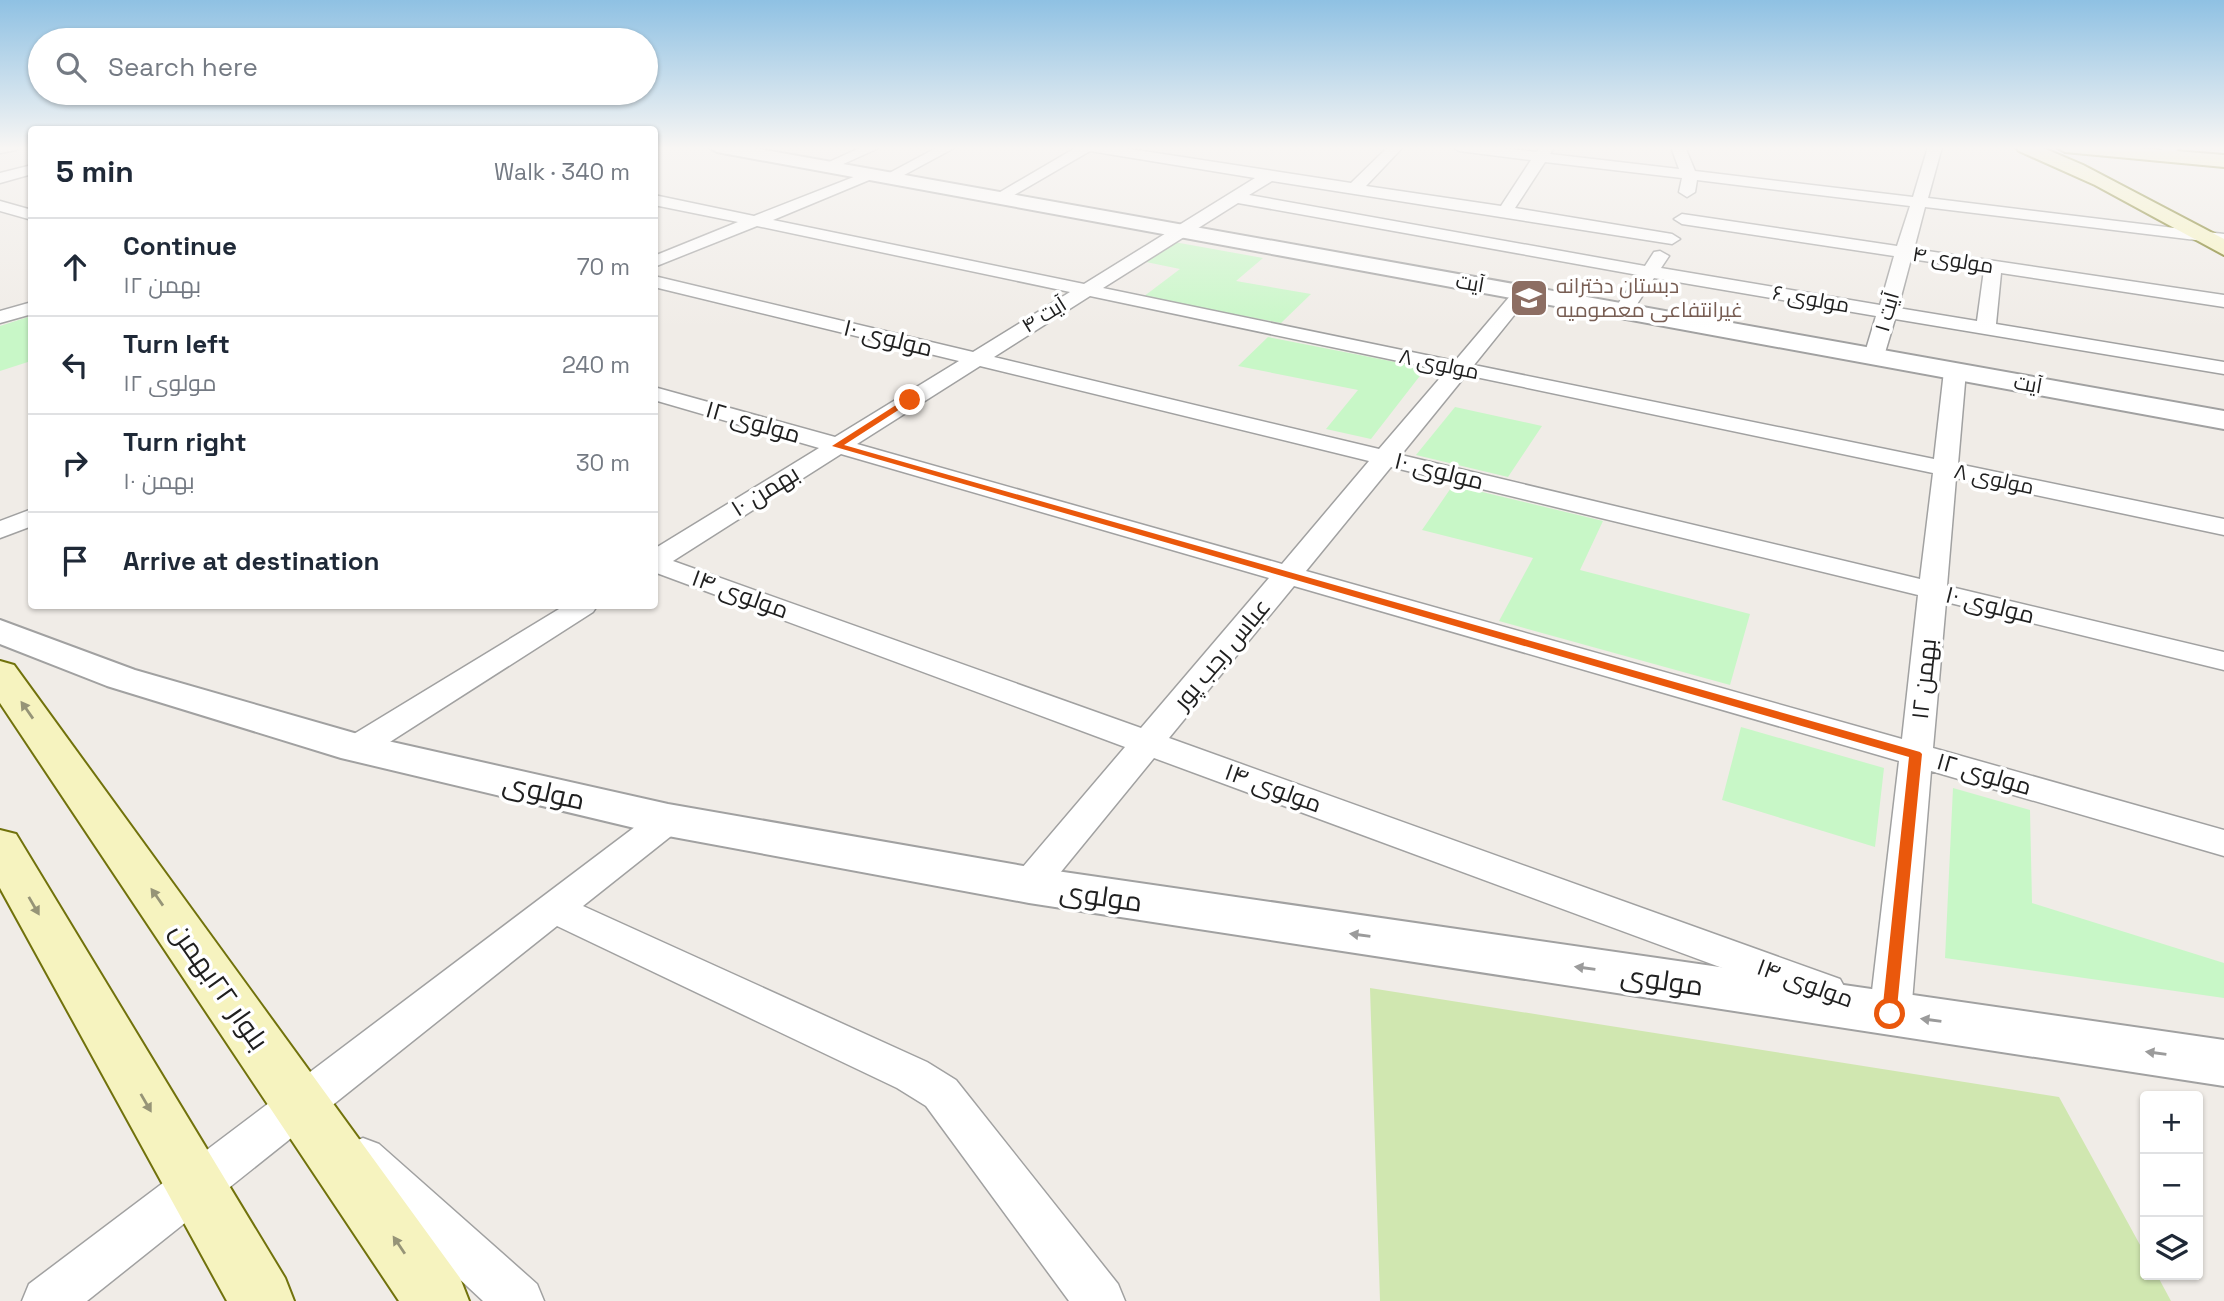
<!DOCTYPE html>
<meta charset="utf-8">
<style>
:root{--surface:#fff;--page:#f2f2f3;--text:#1f2937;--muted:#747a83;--line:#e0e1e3}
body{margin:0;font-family:"Space Grotesk",Cairo,sans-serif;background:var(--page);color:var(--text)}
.controls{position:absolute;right:21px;bottom:21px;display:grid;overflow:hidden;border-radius:7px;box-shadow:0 2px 5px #0004}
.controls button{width:63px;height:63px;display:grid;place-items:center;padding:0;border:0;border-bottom:2px solid var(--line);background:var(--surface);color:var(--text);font:35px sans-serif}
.stop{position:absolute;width:21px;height:21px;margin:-16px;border:5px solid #ea580c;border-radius:50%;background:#fff}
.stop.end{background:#ea580c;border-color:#fff;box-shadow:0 2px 7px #0008}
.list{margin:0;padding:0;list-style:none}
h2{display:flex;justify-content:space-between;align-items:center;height:91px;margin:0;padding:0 28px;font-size:30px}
h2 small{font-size:23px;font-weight:400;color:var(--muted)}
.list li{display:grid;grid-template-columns:46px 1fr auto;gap:21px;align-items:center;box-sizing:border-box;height:98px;padding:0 28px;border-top:2px solid var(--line)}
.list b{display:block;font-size:26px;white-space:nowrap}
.list p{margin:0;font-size:23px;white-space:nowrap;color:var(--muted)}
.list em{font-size:23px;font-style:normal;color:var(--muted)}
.icon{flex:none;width:38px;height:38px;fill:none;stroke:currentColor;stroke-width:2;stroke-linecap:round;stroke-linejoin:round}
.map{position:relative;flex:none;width:2224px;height:1301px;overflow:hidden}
.search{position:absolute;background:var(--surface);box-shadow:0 2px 5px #0004;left:28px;top:28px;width:630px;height:77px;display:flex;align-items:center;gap:18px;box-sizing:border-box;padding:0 24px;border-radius:38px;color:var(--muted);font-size:26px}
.panel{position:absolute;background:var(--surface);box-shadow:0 2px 5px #0004;left:28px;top:126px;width:630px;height:483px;border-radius:7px}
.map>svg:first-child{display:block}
.grass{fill:#d0e7b0}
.park{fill:#c8f7c7}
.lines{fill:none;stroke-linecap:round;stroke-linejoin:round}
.minor-casing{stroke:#a1a1a1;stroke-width:3}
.tertiary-casing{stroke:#a1a1a1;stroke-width:4}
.secondary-casing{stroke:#71720c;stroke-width:4}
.minor{fill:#fff;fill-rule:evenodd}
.tertiary{fill:#fff;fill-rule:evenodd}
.secondary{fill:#f6f3bf;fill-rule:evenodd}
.oneway{fill:#969477}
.oneway2{fill:#9b9b9b}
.route{fill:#ea580c}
.labels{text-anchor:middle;stroke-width:7;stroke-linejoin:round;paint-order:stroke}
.far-street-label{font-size:21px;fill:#202020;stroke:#fff}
.far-education-label{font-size:21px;fill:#785e54;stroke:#fff;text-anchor:start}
.street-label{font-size:24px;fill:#202020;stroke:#fff}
.near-street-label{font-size:28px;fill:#202020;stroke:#fff}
</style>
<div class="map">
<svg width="2224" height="1301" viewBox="0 0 2224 1301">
<rect width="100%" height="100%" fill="#f0ece7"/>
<!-- grass -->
<path class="grass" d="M1370,988l689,109 86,157v21h12l14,26h-791z"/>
<!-- park -->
<path class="park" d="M1174,242l89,16 -27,23 75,13 -30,29 -138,-26 37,-28 -34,-7z
M31,316v45l-31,10v-45z
M1268,337l158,31 -55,71 -45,-10 32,-39 -120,-24z
M1455,407l87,19 -34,51 -92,-22z
M1453,485l150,36 -23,49 170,44 -20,71 -231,-64 34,-63 -111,-28z
M1741,727l143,41 -9,79 -153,-47z
M1953,788l77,22 2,93 192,60v35l-279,-40z"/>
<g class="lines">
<defs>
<path id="minor" d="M0,147h18l-2,3 -16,3z
M862,147h19l-51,23h-10l-2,-3z
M938,147h18l-63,34 -5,2 -8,-5z
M1077,147h40l234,36 37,-36h15l-37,39 135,20 30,-46 -72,-9 -7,-4h43l42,5 3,-5h14l-4,7 129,15 -8,-22h14l10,24 218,26 15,-50h14l-14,51 296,36v8l-4,1 -295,-36 -11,42 310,46v12l-223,-34 -5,51 228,38v12l-329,-55 -11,37 -3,4h-14l-3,-4 12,-40 -222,-38 -24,37 -7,2 -10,-6 25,-36 -400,-72 -135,85 352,73 61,-72 7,-2 9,6 -58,72 460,94 10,-88 4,-4h14l4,4 -8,93 266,55v16l-268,-57 -9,108 277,66v18l-278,-68 -13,146 291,82v26l-293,-85 -20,243 -6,12 -15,5 -31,-12 -6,-12 6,-12 13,-4 27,-230 -605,-175 -125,152 671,241 6,11 -6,11 -14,5 -14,-5 -658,-243 -112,137 -13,4 -13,-4 -6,-10 6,-10 109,-128 -471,-175v-23l165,-101 -165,-48v-13l181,50 124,-76 -305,-74v-11l319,76 97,-60 -313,-66 -103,41v-11l84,-34 -84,-17v-10l100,21 115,-45 7,4 -2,3 -101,42 311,64 171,-106 -165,-27 -86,50h-12l-2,-3zM1545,162l137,16 -3,14 8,5 8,-5 2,-12 213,26 -13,40 -215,-32 -8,5 8,5 212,32 -14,49 -219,-37 8,-12 -9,-5 -6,1 -9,14 -396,-71 23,-14 400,63 8,-5 -8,-5 -157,-26zM1911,259l73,11 -7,51 -79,-13zM1090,296l356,75 -67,78 -385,-92zM980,366l389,95 -87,103 -425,-120zM1466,375l467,98 -13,106 -519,-124zM841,454l428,124 -128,150 -468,-167zM1391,467l527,128 -16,144 -596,-168z
M2156,147h20l2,3 -7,4z
M32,165v9l-32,9v-10z
M0,201l32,9v10l-32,-9z
M32,302v12l-32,9v-12z
M32,509v17l-32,12v-17z
M564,606h33l-4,6 -225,144 -12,3 -12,-3 -4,-8 4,-8z
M668,808l12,3 6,9 -6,9 -97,77 344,156 29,18 162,204 7,17h-56l-143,-195 -29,-18 -340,-162 -470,375h-65l7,-17 627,-473z
M363,1138l16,6 158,140 7,17h-61l-136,-127 -7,-15 7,-15z"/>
<path id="tertiary" d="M708,147h40l1476,264v18l-1507,-277z
M0,620l135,50 226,65 307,69 361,63 1195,173v46l-1195,-183 -361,-67 -327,-78 -234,-72 -107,-42z"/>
<path id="secondary" d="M2016,147h25l42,18 141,74v16l-129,-70 -76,-34z
M2056,147h72l96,8v12l-159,-15z
M0,661l14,4 446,613 9,23h-70l-399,-598z
M0,830l16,4 269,444 9,23h-67l-227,-413z"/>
</defs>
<!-- minor casing -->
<use href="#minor" class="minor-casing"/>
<!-- tertiary casing -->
<use href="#tertiary" class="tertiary-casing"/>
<!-- secondary casing -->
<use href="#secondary" class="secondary-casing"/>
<!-- minor -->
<use href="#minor" class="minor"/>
<!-- tertiary -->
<use href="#tertiary" class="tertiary"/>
<!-- secondary -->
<use href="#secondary" class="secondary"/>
</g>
<!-- one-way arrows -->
<defs><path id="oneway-solid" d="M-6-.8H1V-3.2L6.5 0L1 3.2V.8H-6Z" transform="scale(1.75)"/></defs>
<g class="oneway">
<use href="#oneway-solid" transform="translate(27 710) rotate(-125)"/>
<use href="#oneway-solid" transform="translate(157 897) rotate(-125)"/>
<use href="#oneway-solid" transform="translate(34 906) rotate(60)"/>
<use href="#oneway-solid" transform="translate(146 1103) rotate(60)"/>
<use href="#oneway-solid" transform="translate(399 1245) rotate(-124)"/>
</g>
<g class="oneway2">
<use href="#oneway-solid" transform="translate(1360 935) rotate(-172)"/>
<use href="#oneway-solid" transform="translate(1585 968) rotate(-172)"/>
<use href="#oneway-solid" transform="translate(1931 1020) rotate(-172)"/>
<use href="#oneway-solid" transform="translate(2156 1053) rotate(-172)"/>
</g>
<!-- sky -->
<linearGradient id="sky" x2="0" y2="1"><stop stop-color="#8fc1e3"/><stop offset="0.45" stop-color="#f8f6f4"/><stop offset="1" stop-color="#f8f6f4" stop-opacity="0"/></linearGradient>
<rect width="2224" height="329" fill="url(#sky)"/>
<!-- route -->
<path class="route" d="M907,398l7,2 -70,45 1076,307 2,2 -26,264h-12l-2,-4 27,-257 -1077,-311z"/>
<!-- icons -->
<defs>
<symbol id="school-square" viewBox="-11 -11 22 22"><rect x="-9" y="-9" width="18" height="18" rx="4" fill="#8d6e63" stroke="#fff"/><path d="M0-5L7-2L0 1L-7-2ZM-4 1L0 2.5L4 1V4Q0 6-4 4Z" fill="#fff"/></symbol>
</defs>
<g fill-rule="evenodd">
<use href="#school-square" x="1507" y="276" width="44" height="44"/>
</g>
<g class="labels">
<!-- far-street labels -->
<g class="far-street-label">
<text transform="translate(1953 260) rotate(9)" y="7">مولوی ۴</text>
<text transform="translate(1470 283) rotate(10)" y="7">آیت</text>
<text transform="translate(1811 299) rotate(10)" y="7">مولوی ۶</text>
<text transform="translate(1887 312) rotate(-74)" y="7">آیت ۱</text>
<text transform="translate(1044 315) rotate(-32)" y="7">آیت ۴</text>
<text transform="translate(1439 364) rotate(12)" y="7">مولوی ۸</text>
<text transform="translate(2028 384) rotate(10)" y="7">آیت</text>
<text transform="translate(1994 479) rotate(12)" y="7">مولوی ۸</text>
</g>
<!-- far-education labels -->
<g class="far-education-label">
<text x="1556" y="293">دبستان دخترانه<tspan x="1556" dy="24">غیرانتفاعی معصومیه</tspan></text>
</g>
<!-- street labels -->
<g class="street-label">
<text transform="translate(888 338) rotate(14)" y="8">مولوی ۱۰</text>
<text transform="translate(753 422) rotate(16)" y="8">مولوی ۱۲</text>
<text transform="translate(1439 471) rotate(14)" y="8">مولوی ۱۰</text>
<text transform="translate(765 491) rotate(-32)" y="8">بهمن ۱۰</text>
<text transform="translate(740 594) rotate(20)" y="8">مولوی ۱۴</text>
<text transform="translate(1990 605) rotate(14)" y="8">مولوی ۱۰</text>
<text transform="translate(1222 654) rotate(-50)" y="8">عباس رجب پور</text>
<text transform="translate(1924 679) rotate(-84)" y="8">بهمن ۱۲</text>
<text transform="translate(1984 774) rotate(16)" y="8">مولوی ۱۲</text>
<text transform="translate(1273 788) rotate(20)" y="8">مولوی ۱۴</text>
<text transform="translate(1805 983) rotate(20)" y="8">مولوی ۱۴</text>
</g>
<!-- near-street labels -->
<g class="near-street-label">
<text transform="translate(544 791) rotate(13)" y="10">مولوی</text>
<text transform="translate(1101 896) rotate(8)" y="10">مولوی</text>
<text transform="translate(1662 980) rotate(8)" y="10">مولوی</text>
<text transform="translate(220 986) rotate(55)" y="10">بلوار ۲۲بهمن</text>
</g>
</g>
</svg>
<div class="controls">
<button>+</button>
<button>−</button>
<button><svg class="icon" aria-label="layers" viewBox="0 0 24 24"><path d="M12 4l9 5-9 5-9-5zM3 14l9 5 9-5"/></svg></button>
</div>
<div class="stop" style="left:1890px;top:1014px"></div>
<div class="stop end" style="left:910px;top:400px"></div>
<div class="search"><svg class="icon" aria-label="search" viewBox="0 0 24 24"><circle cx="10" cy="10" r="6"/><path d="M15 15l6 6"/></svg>Search here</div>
<section class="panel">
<h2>5 min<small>Walk · 340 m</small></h2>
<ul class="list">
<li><svg class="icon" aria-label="ahead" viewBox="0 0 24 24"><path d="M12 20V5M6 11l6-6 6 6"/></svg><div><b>Continue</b><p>بهمن ۱۲</p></div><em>70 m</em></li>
<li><svg class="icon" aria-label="left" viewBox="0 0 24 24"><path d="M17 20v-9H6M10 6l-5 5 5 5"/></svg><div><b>Turn left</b><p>مولوی ۱۲</p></div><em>240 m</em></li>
<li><svg class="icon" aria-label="right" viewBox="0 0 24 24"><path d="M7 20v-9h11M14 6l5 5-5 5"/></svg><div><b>Turn right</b><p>بهمن ۱۰</p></div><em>30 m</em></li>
<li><svg class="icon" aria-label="arrive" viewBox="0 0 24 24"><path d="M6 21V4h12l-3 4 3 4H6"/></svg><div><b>Arrive at destination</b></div></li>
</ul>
</section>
</div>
